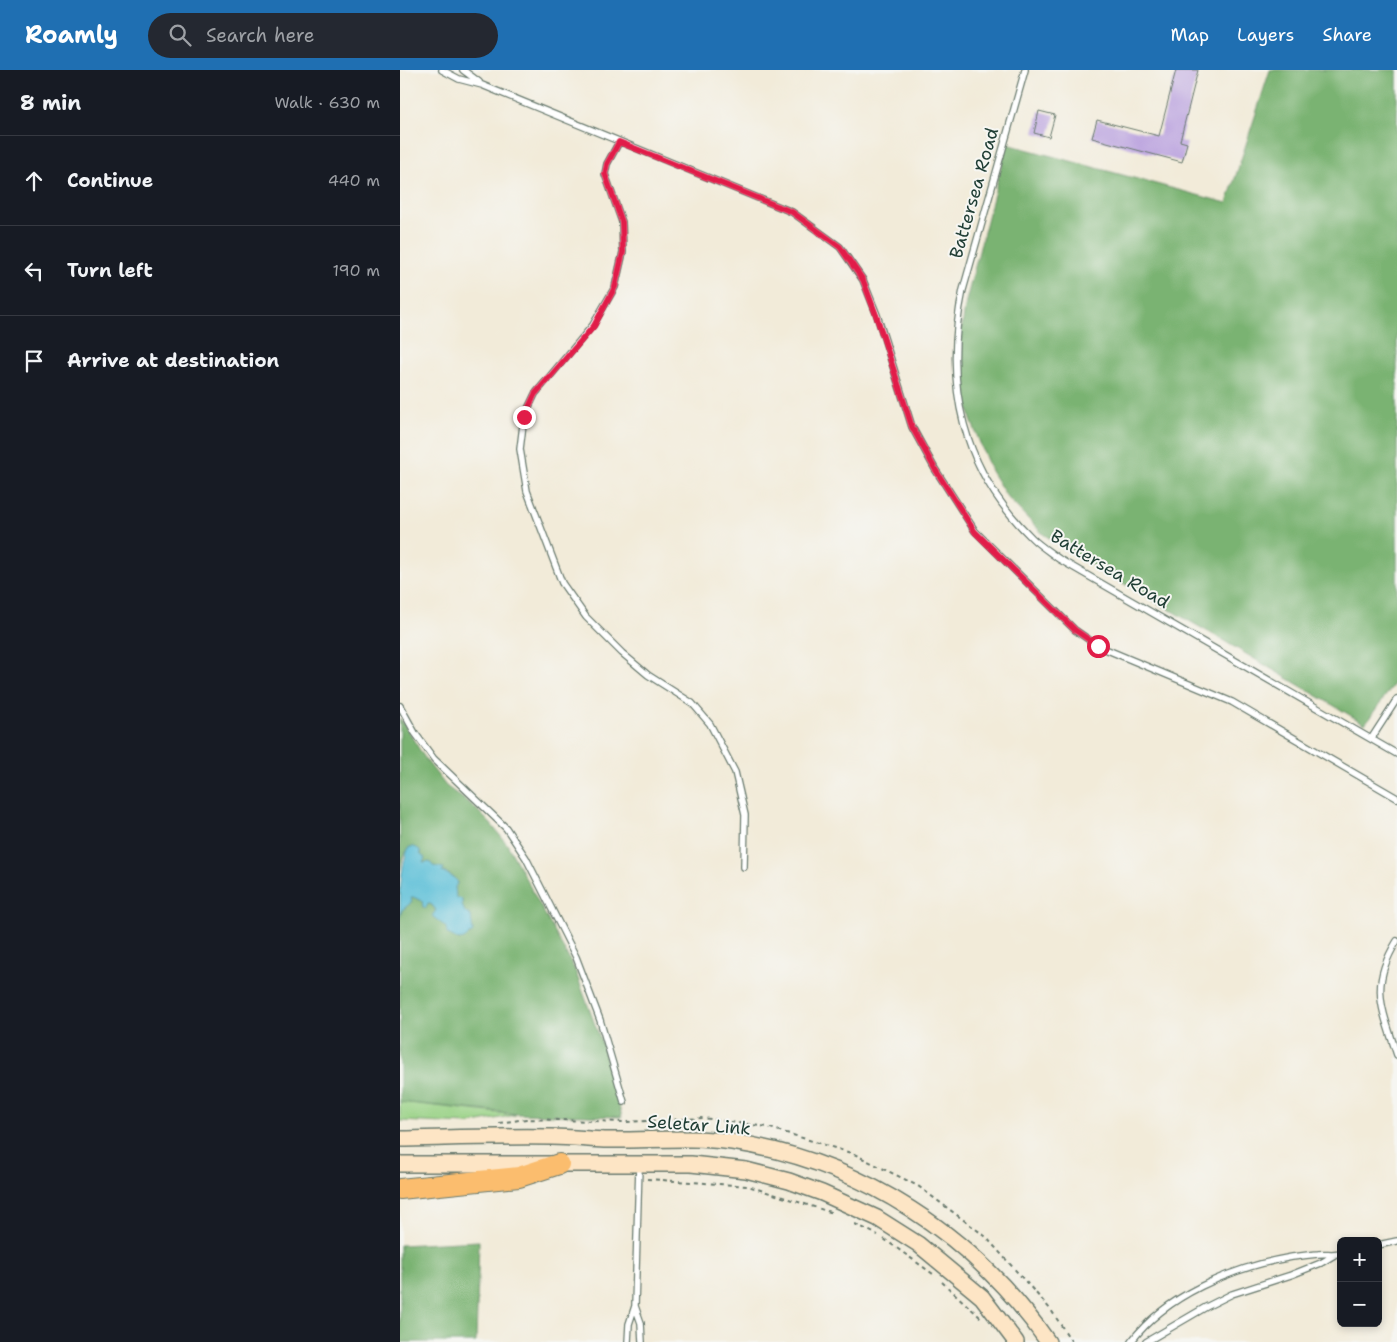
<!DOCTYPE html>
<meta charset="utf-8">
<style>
:root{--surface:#171b24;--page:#242831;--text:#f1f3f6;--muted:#9ea1a6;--line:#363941;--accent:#1f6fb2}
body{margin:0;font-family:"Shantell Sans",sans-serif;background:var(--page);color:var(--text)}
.controls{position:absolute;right:15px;bottom:15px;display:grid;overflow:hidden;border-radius:8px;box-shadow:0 2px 8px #0003}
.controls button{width:45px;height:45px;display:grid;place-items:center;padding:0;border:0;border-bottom:1px solid var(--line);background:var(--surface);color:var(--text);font:25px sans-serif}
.stop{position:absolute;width:15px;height:15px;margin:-11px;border:4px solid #e11d48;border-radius:50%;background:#fff}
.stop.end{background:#e11d48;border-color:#fff;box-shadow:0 1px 5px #0008}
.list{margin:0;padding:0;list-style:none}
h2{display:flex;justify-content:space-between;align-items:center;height:65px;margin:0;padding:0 20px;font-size:21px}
h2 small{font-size:16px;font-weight:400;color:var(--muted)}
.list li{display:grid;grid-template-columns:32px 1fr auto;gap:15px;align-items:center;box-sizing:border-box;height:90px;padding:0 20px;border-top:1px solid var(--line)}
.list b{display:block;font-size:19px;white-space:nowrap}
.list em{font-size:16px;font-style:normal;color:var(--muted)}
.icon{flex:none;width:28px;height:28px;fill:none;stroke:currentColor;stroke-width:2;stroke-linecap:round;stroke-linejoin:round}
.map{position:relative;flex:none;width:997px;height:1272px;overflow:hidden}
header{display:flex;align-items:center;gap:30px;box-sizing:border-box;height:70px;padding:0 25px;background:var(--accent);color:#fff}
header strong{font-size:24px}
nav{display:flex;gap:28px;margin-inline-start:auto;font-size:18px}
.search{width:350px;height:45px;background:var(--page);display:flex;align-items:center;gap:12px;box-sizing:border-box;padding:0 18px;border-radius:28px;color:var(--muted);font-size:19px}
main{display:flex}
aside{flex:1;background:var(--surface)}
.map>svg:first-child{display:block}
.green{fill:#98d184;stroke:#5c875c}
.forest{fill:#7ab372;stroke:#4c7853}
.water{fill:#59bed7;stroke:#3c7e86}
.building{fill:#b9a0de}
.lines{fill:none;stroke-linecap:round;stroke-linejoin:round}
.service-casing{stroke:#697a6e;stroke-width:8}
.secondary-casing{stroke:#697a6e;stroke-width:18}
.motorway-casing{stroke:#697a6e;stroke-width:22}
.path{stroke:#697a6e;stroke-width:2;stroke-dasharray:4 4;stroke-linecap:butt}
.service{stroke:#fff;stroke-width:5.5}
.secondary{stroke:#fde5c5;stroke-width:15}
.motorway{stroke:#fbbd6e;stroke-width:20}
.route{stroke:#e11d48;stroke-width:6}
.labels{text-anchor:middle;stroke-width:4;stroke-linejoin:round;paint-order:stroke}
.street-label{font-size:18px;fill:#1f3d34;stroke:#f6f6f2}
</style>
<header>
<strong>Roamly</strong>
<div class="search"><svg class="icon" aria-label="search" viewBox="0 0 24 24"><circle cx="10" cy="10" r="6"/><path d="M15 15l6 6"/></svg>Search here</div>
<nav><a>Map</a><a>Layers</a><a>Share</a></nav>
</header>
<main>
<aside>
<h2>8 min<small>Walk · 630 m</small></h2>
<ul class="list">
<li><svg class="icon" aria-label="ahead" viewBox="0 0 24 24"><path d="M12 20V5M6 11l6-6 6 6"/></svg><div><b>Continue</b></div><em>440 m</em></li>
<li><svg class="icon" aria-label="left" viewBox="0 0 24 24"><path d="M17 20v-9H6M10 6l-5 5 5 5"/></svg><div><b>Turn left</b></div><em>190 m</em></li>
<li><svg class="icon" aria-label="arrive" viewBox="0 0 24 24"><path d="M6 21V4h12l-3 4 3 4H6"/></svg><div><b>Arrive at destination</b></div></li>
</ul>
</aside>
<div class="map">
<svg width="997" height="1272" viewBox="0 0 997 1272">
<rect width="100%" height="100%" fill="#f6f6f2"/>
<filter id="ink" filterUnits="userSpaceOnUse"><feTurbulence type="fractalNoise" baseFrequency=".02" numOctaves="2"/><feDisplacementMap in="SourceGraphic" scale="10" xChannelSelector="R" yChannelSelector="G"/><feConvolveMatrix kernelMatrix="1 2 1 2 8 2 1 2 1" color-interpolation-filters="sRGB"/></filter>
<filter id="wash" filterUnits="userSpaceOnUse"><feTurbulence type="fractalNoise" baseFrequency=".0096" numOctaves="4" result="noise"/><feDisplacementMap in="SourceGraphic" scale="20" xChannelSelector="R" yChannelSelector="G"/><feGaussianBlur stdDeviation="1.12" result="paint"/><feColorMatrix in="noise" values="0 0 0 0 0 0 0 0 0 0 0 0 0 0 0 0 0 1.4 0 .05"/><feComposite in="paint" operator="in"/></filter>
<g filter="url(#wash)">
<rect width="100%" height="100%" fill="#f2ebd9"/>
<!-- green -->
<path class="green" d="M0,1032l116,13 -48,9 -68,-3z"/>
<!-- forest -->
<path class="forest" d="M870,0h127v610l-32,44 -146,-86 -119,-68 -57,-36 -36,-37 -16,-26 -20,-51 -6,-27 -4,-36v-24l5,-32 41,-157 220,59z
M0,648l26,42 20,26 27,20 17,17 17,21 68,126 26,71 21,76 -104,-3 -118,-12v-185l2,-7 9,-8v-5h2l9,4 1,6 5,-4c8,3 8,10 10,17 9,5 11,15 21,20l11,-5 1,-19 -6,-4 -3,-7 1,-3 -7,-5 -1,-10 3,-5c-4,-5 -10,-9 -16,-11l2,-3 -11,-2 -4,-4 -6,1 2,-5 -4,-3 -1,-5 -14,2 -3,5 -3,13z
M79,1171l-3,101h-76v-97z"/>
<!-- water -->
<path class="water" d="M9,777h6l5,3 1,5 4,3 -2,5 7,-1 3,4 11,2 -2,4c6,2 12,5 16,10l-3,5 1,10 6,2v6l3,7 6,4 2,16 -9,7 -5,1 -9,-5 -3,-1 -1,-7 -14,-11 4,-6 -4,-5 -4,-2 -2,5 -3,-1 -1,-6 -9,-4h-2l1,5 -10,8 -2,7c0,-23 0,-52 9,-70z"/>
<g id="blocks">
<!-- building -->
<path class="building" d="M776,0h22l-18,71 7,2 -5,19 -90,-24 5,-18 62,16z
M639,41l16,4 -6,22 -15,-4z"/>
</g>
</g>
<g filter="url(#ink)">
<use href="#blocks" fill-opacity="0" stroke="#697a6e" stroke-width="1"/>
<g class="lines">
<defs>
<path id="service" d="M42,0l17,9 23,6 310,127 48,35 23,33 14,35 35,112 23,42 40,62 100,99 23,16 134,56 165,96
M63,0l16,12
M625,0l-62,220c-20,94 -1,180 69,248 8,8 18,14 27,21l338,195
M219,72l-12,22 -2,10 17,48 1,30 -8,35 -22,38 -58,69 -11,23 -4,32 7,42 35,92 24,34 36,36 26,22 44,28 18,21 25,48 10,43 -1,52
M0,636l15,27 19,26 72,69 20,30 50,99 24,63 24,82
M971,669l26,-40
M997,871c-28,45 -15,67 0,114
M978,1175l19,-4
M235,1236l6,17 1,19
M228,1272l1,-18 6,-18 4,-140
M731,1272c35,-47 101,-74 156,-84 10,-2 21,-3 31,-4 8,-1 15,1 23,-1
M746,1272l60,-35 26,-13 59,-19 30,-12 15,-9"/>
<path id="secondary" d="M0,1069c50,-1 101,-3 151,-2 18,0 35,2 53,3 42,1 85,-4 128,2 129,19 242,93 316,200
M0,1094h291l55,6 43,11 33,12 55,25 41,26 64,53 34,45"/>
<path id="motorway" d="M0,1119l119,-12 40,-13"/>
</defs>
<!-- service casing -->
<use href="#service" class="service-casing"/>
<!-- secondary casing -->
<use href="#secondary" class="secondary-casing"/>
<!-- motorway casing -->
<use href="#motorway" class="motorway-casing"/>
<!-- path -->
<path class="path" d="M99,1053l27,-4 100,3 77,-4 64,9 87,27 64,32 67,50 66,74 21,32
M247,1109l101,7 85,27
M455,1154l23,11
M484,1169l49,35
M542,1212l39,36"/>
<!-- service -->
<use href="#service" class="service"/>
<!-- secondary -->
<use href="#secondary" class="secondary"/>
<!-- motorway -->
<use href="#motorway" class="motorway"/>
</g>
</g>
<g class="lines" filter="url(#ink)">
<!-- route -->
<path class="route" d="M124,347l11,-23 59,-68 21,-39 8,-35 -1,-30 -17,-48 2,-10 12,-22 173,70 48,35 23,33 13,35 36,112 23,42 40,63 100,98 23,16"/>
</g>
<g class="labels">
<!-- street labels -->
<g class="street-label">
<text transform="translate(574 123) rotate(-74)" y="6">Battersea Road</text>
<text transform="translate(710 499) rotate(31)" y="6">Battersea Road</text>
<text transform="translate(299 1055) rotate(4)" y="6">Seletar Link</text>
</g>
</g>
</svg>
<div class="controls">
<button>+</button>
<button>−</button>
</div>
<div class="stop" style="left:698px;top:576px"></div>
<div class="stop end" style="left:124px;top:347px"></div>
</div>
</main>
